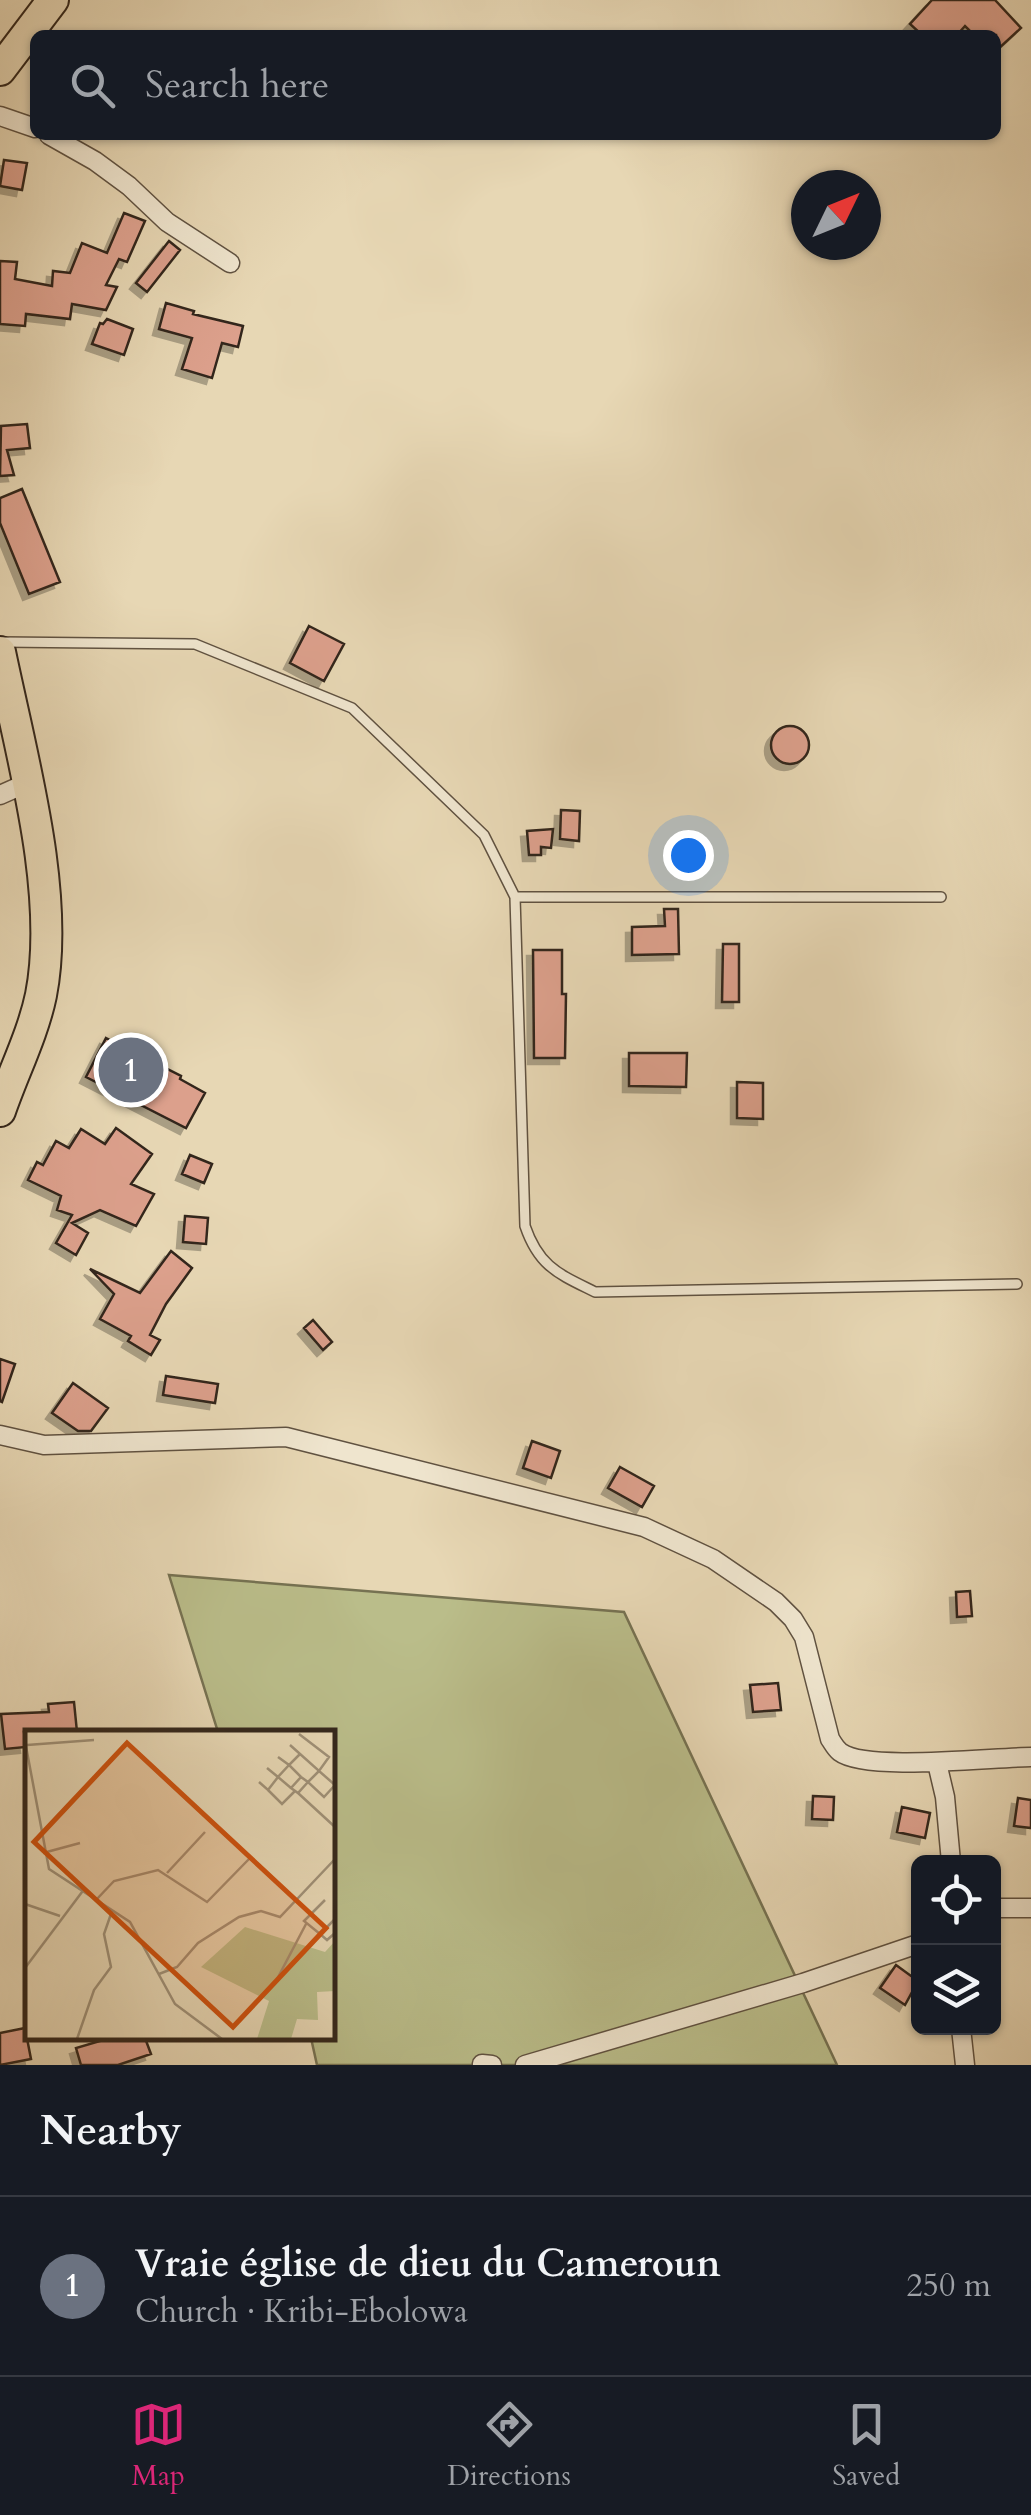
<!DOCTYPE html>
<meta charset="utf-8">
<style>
:root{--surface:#171b24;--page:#20242c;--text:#f1f3f6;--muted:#9ea1a6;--line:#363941;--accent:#db2777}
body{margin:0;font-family:Cardo,serif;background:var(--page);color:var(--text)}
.controls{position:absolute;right:30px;bottom:30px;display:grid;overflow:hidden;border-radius:15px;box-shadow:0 2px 8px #0004}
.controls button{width:90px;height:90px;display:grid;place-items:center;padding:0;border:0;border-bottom:2px solid var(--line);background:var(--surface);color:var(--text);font:50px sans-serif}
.compass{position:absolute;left:791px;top:170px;width:90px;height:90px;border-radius:50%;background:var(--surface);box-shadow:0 2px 8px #0004;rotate:47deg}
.you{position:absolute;left:688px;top:855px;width:35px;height:35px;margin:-25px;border:8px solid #fff;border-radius:50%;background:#1a73e8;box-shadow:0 0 0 15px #1a73e833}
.badge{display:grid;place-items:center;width:65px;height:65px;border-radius:50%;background:var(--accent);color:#fff;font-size:32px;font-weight:700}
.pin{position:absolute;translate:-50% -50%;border:5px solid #fff;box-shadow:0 2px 10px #0006}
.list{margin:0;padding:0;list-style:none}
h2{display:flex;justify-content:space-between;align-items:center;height:130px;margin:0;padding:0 40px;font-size:42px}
h2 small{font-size:32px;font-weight:400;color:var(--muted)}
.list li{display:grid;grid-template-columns:65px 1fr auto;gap:30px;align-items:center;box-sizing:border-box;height:180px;padding:0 40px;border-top:2px solid var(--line)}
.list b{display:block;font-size:38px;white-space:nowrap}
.list p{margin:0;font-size:32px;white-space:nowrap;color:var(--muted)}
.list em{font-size:32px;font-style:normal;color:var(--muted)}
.icon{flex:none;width:55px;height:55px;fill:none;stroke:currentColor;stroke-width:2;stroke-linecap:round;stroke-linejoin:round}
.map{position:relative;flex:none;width:1031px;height:2065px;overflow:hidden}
.search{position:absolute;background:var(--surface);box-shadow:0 2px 8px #0004;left:30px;right:30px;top:30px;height:110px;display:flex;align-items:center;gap:25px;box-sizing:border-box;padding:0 35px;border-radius:15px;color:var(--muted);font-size:38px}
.sheet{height:310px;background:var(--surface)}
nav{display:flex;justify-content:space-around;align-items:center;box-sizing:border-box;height:140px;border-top:2px solid var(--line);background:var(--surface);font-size:28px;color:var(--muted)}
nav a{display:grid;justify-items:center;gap:5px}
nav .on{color:var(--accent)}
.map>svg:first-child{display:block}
.green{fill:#babd8a;stroke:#767252;stroke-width:2.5}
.building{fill:#dca08c;stroke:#33261b;stroke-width:2.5;filter:url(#shadow)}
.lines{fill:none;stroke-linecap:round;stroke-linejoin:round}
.lane-casing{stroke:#605241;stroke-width:12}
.street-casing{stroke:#605241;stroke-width:21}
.highway-casing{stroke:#33261b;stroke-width:34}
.lane{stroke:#efe5ce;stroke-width:9}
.street{stroke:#efe5ce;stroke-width:18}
.highway{stroke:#e7d7b4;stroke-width:30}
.inset-road{fill:none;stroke:#9f9077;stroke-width:2.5}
.view{fill:#cd510e;fill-opacity:0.15;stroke:#cd510e;stroke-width:5}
.inset-edge{fill:none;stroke:#33261b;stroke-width:5}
</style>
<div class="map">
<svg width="1031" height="2065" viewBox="0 0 1031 2065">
<defs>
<filter id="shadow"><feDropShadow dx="-6" dy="6" stdDeviation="0" flood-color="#0004"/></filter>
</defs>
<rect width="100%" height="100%" fill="#e7d7b4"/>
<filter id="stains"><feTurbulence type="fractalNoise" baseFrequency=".002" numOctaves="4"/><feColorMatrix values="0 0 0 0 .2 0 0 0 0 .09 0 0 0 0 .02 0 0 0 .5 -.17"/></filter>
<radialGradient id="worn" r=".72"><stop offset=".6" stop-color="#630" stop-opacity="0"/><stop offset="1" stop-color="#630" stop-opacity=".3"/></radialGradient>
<!-- green -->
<path class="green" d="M169,1575l455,37 213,453h-520l-6,-27h21v-306h-114z"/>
<!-- building -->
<path class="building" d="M932,0h63l26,28 -25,23v-16h-22l-9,-9 -8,9h-35l-12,-11z
M4,160l23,3 -5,27 -22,-4z
M124,213l21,8 -18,41 -8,-3 -13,26 11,2 -11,23 -34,-6 -2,15 -44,-5 -1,12 -25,-2v-63l17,1 -2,17 37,7 1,-15 17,2 12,-30 25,10z
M169,241l11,9 -33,42 -11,-9z
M166,303l28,8 -1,3 50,12 -5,21 -16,-4 -10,35 -30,-9 10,-31 -33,-9z
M107,319l26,10 -9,26 -32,-11 8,-21 3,1z
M27,424l3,24 -23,2 7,25 -14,1 1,-50z
M22,489l38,93 -31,12 -29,-71v-25z
M309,626l35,18 -20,37 -34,-18z
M771 745a19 19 0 1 1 38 0a19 19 0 1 1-38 0Z
M561,810l19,1 -1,30 -19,-2z
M553,829l-2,19 -10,-1v8h-12l-2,-24z
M664,909h14l1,45 -47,1v-28l33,-1z
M723,944h16v58h-17z
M533,950h29v44h4l-1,64h-31z
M106,1038l75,38 -1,3 25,14 -19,35 -100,-51z
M629,1053h58l-1,34 -57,-1z
M737,1082l26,1v36l-26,-1z
M116,1128l36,26 -21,30 23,10 -18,32 -36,-16 -28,13 16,10 -12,22 -20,-12 16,-28 -15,-5 4,-14 -33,-16 9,-18 6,3 13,-24 13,7 12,-19 24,15z
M190,1155l22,9 -8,19 -22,-9z
M185,1216l23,2 -2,26 -23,-2z
M171,1251l21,17 -26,36 -16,31 10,5 -9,15 -23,-14 3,-5 -31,-17 14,-25 -24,-25 50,24z
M313,1320l19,22 -9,8 -19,-22z
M0,1359l15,5 -13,38 -2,-1z
M166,1376l52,8 -3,19 -52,-8z
M73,1383l35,25 -17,23h-13l-26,-18z
M532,1441l28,10 -9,27 -28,-10z
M620,1467l34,19 -12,21 -34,-19z
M970,1591l2,25 -15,1 -1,-25z
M778,1683l3,27 -28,2 -3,-27z
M74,1702l3,30h-53l2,15 -21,2 -4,-35 48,-2 -1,-8z
M813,1796l21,1 -1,23 -21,-1z
M1018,1798l13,2v28l-17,-2z
M902,1807l28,6 -5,25 -28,-6z
M896,1965l22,16 -13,24 -25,-17z
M25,2028l6,31 -31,6v-32z
M110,2038h35l6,16 -33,11h-37l-5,-17z"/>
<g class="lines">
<defs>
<path id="lane" d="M2,642l193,2 157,64 132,127 31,62 10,329c14,41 34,48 70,66l422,-8
M515,897h426"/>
<path id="street" d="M0,116l35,12
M49,135l46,26 34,25 38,36 63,41
M0,795l27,-12
M0,1435l44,10 242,-8 358,90 69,32 63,43 17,17 11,18 26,102c3,4 5,9 10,13 26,20 154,5 191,5
M937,1763l8,34 6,65
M994,1908h37
M961,2028l4,37
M482,2064l10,1
M525,2065l278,-82 115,-39"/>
<path id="highway" d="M0,70l53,-70
M0,652c21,102 61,241 41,343 -8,39 -28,78 -41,116"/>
</defs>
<!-- lane casing -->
<use href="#lane" class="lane-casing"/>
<!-- street casing -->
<use href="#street" class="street-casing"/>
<!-- highway casing -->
<use href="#highway" class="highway-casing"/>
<!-- lane -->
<use href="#lane" class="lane"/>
<!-- street -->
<use href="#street" class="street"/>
<!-- highway -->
<use href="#highway" class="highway"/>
</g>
<!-- overview -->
<g transform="translate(25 1730)">
<rect width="310" height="310" fill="#e7d7b4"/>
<path d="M220,197l80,25 10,-11v50l-18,1 1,28 -21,-1 -6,20h-34l12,-38 -68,-34z" fill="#babd8a"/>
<path class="inset-road" d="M0,11l24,128 81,53 45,82 47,35M2,15l67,-5M265,15l29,26 10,-14 -30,-23M275,24l-11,11 12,12 7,5 11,-11 16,14M253,27l11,8 -11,12 13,11M276,47l-10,11 7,5 10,-11 16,15 11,-12M234,52l9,8 10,-13 -11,-9M243,60l14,14 13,-13M273,63l37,34M18,123l37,-10M142,143l38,-41M71,170l18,-19 44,-11 49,32 42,-43M0,174l35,12M310,189l-15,15 7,6 8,-7M295,204l-16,-13 21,-21M0,238l57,-76M134,244l18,-7 21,-24 41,-26 22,-6 19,6 55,-58M251,251l30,-57M52,309l17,-49 17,-23 -7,-33 8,-23"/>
<path class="view" d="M102,13l199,185 -93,99 -199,-185z"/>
<rect width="310" height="310" class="inset-edge"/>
</g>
<rect width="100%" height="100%" filter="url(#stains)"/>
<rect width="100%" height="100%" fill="url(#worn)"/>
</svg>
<div class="controls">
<button><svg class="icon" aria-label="locate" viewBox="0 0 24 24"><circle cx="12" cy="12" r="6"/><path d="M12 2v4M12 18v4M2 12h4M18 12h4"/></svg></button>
<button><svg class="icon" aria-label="layers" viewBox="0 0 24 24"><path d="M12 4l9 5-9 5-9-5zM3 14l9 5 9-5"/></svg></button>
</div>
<svg class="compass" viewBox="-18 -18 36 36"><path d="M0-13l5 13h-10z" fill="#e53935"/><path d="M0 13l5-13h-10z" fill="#9ea1a6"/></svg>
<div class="you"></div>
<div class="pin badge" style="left:131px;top:1070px;background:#6b7280">1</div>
<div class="search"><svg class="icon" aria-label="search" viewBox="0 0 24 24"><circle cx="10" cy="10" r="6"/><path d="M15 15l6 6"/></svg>Search here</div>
</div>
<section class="sheet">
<h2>Nearby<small></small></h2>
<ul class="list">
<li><span class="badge" style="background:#6b7280">1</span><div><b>Vraie église de dieu du Cameroun</b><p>Church · Kribi-Ebolowa</p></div><em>250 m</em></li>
</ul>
</section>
<nav>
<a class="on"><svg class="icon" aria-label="map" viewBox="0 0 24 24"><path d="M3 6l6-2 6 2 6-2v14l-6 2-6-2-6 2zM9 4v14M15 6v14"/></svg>Map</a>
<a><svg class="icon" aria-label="directions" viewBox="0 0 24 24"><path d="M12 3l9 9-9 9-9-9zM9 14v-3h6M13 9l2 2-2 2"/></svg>Directions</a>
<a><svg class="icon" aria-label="saved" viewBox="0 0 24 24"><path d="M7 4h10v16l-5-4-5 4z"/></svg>Saved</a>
</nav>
